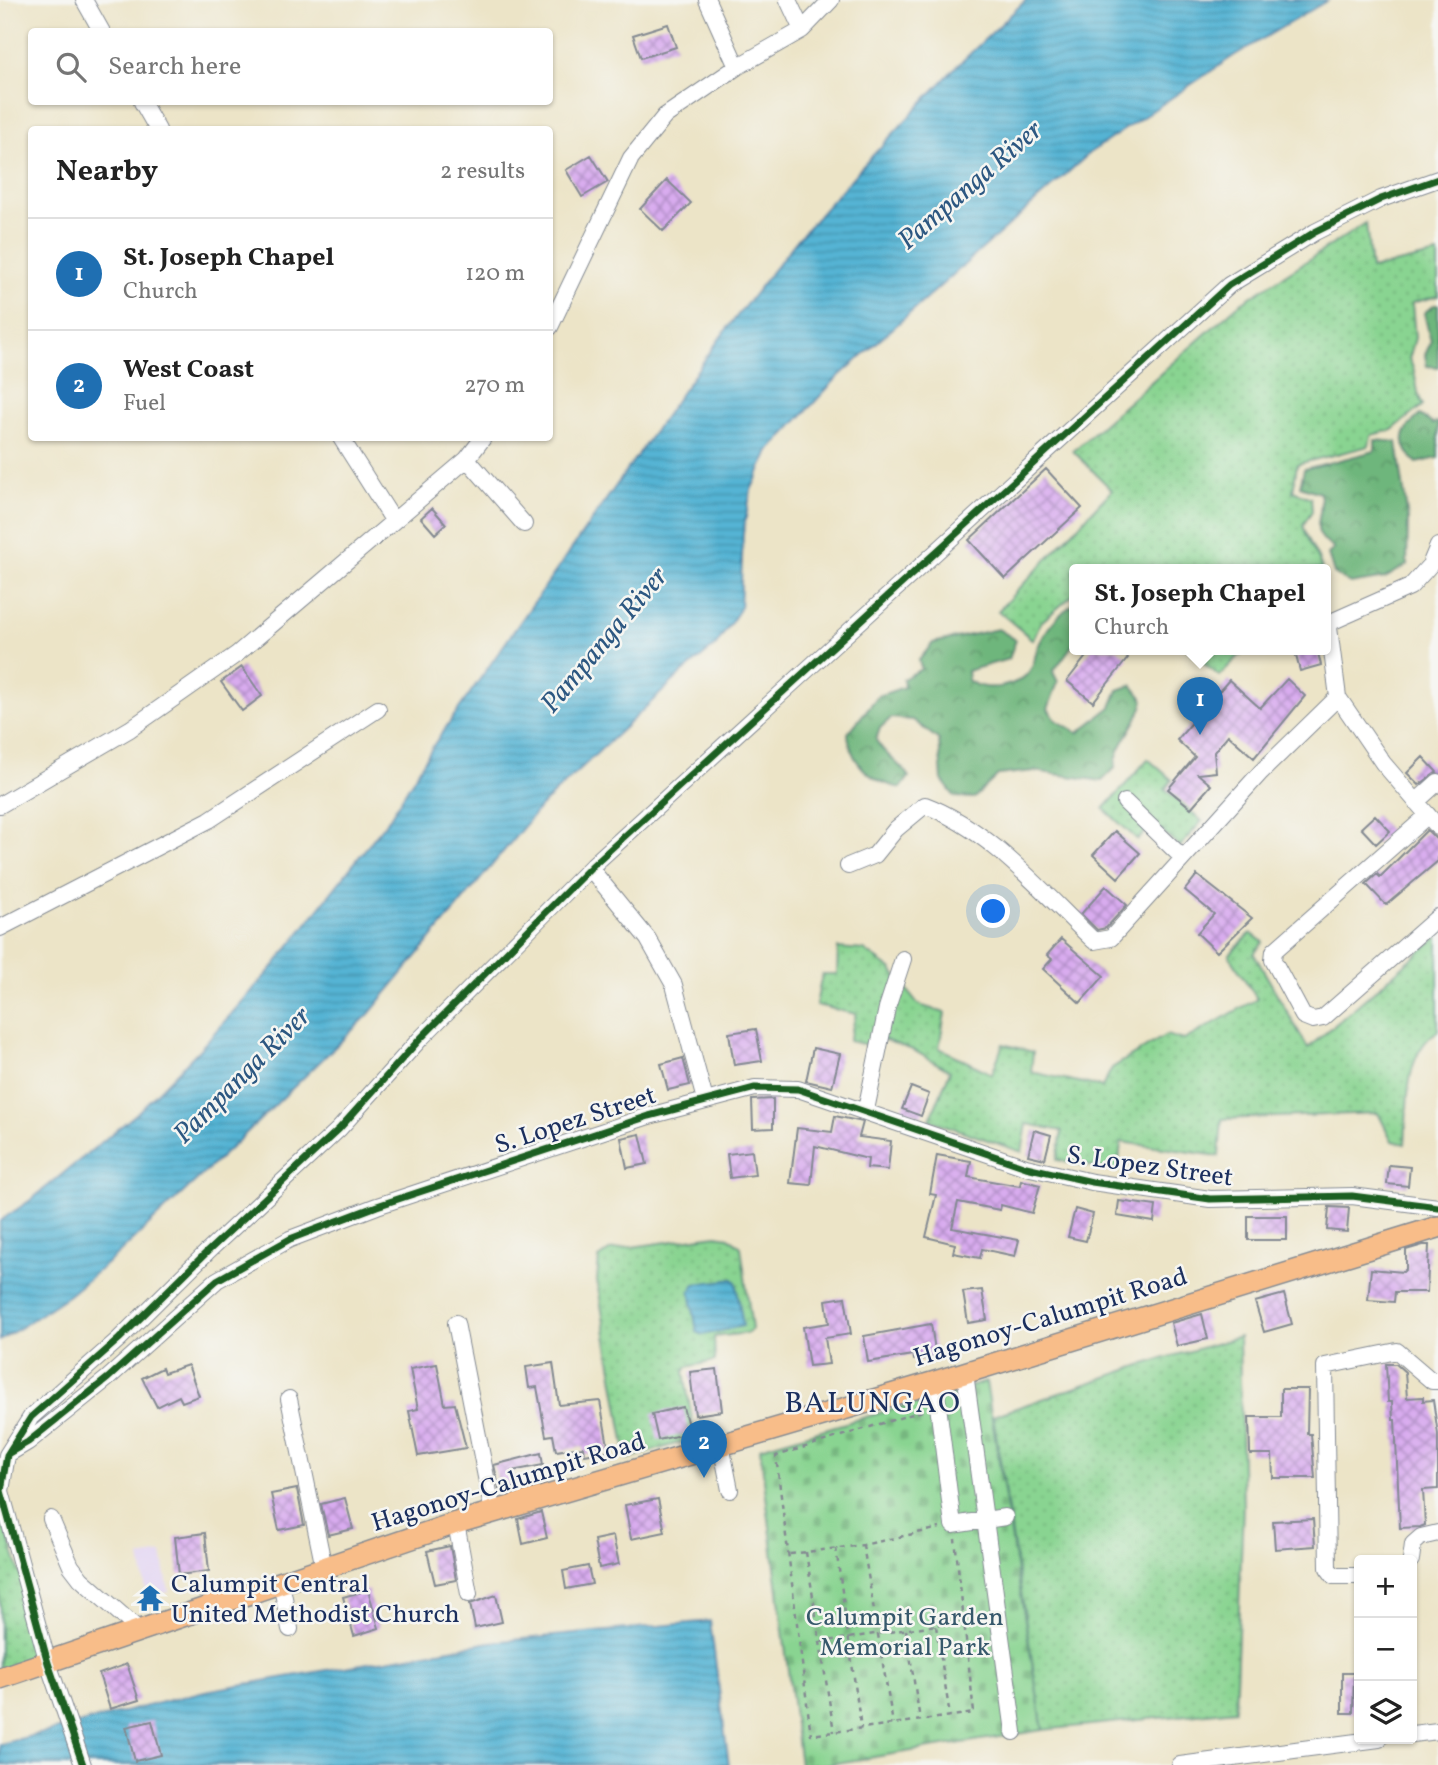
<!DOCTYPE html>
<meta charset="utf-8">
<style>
:root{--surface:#fff;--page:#f2f2f2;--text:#222;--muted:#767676;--line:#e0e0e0;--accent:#1f6fb2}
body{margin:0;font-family:Vollkorn,serif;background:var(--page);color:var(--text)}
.controls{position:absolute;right:21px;bottom:21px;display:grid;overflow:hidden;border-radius:7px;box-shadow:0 2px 5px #0004}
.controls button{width:63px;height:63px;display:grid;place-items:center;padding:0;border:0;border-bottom:2px solid var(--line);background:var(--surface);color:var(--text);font:35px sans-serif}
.you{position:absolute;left:994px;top:912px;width:24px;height:24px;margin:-18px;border:5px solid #fff;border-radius:50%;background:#1a73e8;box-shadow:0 0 0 10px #1a73e833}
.badge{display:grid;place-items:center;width:46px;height:46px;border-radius:50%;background:var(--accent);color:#fff;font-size:23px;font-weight:700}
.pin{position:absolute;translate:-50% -58px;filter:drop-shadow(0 2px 4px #0008)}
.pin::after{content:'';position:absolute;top:37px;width:24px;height:21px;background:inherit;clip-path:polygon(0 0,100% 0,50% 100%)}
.popup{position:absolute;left:1069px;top:564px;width:262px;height:91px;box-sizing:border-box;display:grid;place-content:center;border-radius:7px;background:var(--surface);filter:drop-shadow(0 2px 5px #0005);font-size:23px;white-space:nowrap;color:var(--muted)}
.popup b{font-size:26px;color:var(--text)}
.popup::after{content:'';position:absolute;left:50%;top:100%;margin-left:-14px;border:14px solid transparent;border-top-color:var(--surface)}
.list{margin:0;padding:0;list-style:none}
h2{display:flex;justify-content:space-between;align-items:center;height:91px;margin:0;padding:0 28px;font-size:30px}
h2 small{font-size:23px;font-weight:400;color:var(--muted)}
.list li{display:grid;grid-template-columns:46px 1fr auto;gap:21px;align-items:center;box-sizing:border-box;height:112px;padding:0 28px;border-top:2px solid var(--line)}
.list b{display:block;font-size:26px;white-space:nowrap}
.list p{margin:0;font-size:23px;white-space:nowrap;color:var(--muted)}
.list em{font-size:23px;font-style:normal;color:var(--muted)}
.icon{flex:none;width:38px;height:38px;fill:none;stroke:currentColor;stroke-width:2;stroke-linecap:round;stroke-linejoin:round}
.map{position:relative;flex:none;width:1438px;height:1765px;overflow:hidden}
.search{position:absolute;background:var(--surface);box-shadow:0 2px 5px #0004;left:28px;top:28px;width:525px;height:77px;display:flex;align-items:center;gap:18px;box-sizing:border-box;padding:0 24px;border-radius:7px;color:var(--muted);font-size:26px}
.panel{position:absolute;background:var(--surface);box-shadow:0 2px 5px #0004;left:28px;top:126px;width:525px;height:315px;border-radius:7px}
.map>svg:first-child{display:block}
.built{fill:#e2d4f3}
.grass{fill:url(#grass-dots);stroke:#528278;stroke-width:2}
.forest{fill:url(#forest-crowns);stroke:#44726c;stroke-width:2}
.cemetery{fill:url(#cemetery-stones);stroke:#528278;stroke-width:2}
.water{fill:url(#water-rules);stroke:#387299;stroke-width:2}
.building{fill:url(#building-cross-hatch)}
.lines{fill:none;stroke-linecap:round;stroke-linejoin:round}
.minor-casing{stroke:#848a92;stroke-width:18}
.major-casing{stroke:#848a92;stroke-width:24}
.path{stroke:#848a92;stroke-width:2.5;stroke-dasharray:5 5;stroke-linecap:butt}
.minor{stroke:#fff;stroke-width:16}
.major{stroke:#f8bd89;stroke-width:21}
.cycleway-casing{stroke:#f6f6f2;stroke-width:11}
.cycleway{stroke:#1b5e20;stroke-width:7}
.labels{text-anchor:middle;stroke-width:5;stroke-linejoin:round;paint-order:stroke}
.street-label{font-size:26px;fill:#1b2f5e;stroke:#f6f6f2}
.poi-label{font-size:26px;fill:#1b2f5e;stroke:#f6f6f2;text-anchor:start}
.park-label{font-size:26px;fill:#36586b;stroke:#f6f6f2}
.water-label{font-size:28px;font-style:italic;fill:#2c5781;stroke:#f6f6f2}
.quarter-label{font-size:30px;letter-spacing:2px;fill:#1b2f5e;stroke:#f6f6f2}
</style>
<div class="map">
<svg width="1438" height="1765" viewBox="0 0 1438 1765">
<defs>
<pattern id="grass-dots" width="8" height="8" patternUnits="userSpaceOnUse" patternTransform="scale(1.75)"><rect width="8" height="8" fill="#89d491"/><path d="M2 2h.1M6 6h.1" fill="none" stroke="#76b67f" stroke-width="1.8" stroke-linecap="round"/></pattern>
<pattern id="forest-crowns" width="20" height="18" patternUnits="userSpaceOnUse" patternTransform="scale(1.75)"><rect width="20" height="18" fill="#6eb67b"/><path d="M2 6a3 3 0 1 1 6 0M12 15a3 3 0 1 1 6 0" fill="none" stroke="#5a9468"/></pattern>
<pattern id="cemetery-stones" width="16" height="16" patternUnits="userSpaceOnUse" patternTransform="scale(1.75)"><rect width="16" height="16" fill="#89d491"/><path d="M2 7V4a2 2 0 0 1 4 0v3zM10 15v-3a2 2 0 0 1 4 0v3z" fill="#76b67f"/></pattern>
<pattern id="water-rules" width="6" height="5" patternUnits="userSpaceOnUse" patternTransform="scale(1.75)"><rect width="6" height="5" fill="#55b4d4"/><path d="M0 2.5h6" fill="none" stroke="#4693af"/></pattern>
<pattern id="building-cross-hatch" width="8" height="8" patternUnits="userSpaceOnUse" patternTransform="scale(1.75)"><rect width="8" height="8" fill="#d9acef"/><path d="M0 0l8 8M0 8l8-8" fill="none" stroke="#af8cc5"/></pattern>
</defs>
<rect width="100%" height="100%" fill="#f6f6f2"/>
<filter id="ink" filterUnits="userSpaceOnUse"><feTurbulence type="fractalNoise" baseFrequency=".0143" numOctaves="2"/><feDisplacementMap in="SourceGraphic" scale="14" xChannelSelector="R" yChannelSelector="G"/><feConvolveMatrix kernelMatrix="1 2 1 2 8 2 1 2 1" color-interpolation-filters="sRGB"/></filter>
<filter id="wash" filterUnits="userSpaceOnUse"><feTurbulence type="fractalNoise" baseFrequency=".00686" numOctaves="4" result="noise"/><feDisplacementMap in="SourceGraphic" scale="28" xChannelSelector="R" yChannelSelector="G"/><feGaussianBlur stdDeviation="1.57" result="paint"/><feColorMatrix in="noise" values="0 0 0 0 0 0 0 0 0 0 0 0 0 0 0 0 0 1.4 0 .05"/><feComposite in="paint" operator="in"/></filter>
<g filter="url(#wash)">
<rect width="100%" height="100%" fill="#ece4c7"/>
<!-- built -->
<path class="built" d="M162,1553l7,39 -22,4 -7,-39z"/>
<!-- grass -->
<path class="grass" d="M1366,223l5,46 67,-15v42l-26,7 3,35 -6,21c11,20 4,29 14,46l-31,25 -21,5 -2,11 -72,18 -4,27 18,7 1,13 -9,14c4,17 14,27 19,44h-248v25l-34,29 -7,17 -35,-29 114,-121 -39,-39 165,-146z
M1187,649h59l-27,27z
M1148,759l24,21 -7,9 37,32 -22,26 -27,-24 -15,17 -34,-31z
M1251,933l12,9 -9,12 54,94 130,-112v95c-35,22 -30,76 -33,113l-13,-3 -14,-28 -156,6 -3,37 -98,-14 -3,29 -61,-11 5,-29 -35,-7 -5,28 -92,-32 20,-49 -37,-21 -31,-11 -4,8 -29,-6 7,-27 -40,-9 6,-31h15l1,-26 26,2 27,19 28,36 26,8 -6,35 53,26 11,-30 30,8 -2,20 71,15 10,-19 54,-33 18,5 73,-41 -28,-44z
M716,1235l13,2 12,10 11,82 -5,4 -33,4 1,24 -28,6 -3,5 11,66 -68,21 -30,-178 2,-23 12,-8z
M1239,1337l4,170 -8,203 -192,20 -50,-314 148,-51z
M0,1511l48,148 -48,16z"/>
<!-- forest -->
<path class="forest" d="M1434,305h4v62l-11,-1 -2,-11 6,-13 -7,-29z
M1420,415l13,9 5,-2v36l-21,5c-20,-18 -16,-32 3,-48z
M1375,440l22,2 11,78 -1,45 -22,13 -35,6 -16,-10 -6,-20 6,-5c-30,-21 -8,-29 -14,-56l-20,-7 4,-17 71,-18z
M1074,604v39l-21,29 5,10 -10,27 8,11 22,13 33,-26 7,-17 14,-5 12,15c-5,25 -28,43 -29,68l-13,13 -68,-10 -36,4 -24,23 -19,-1 -13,-17 -3,-40 -26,-20 -22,-2 -11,10 -4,12c9,16 23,22 33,37l-8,11c-30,-6 -51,-25 -53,-55l30,-37 26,-9 -1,-8 18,-10 -2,-9 14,-17 65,-14 18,11 -7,19 -42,12 1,9c15,13 52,8 62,-10 4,-5 5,-14 7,-21 8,-19 19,-34 37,-45z"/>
<!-- cemetery -->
<path class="cemetery" d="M986,1382l57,348 -219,35h-24l-40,-317z"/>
<!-- water -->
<path class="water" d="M1026,0h302l-93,55 -144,97 -254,226 -68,73 -18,39 -8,43 -3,76 -24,36 -34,28 -142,134 -171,207 -131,127 -121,114 -48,40 -69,46v-120l32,-22 104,-85 64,-65 73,-82 118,-151 44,-73 287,-408 76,-96 62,-70 93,-99z
M733,1279l3,3 7,44 -40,9 -6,-3 -7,-41 5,-7z
M710,1621l19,144h-729v-21l205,-53 286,-49z"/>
<g id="blocks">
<!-- building -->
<path class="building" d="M668,24l8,23 -35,11 -8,-23z
M591,155l17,27 -26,15 -16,-27z
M667,180l24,23 -28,28 -23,-22z
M1046,469l36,39 -77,71 -36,-39z
M432,508l14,16 -11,10 -14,-16z
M1092,649h25l11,9 -35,44 -26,-21z
M1303,649h14l4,16 -21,6 -5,-19z
M242,667l20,29 -20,15 -21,-29z
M1287,679l18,17 -51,62 -26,-23 -14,17 2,20 -18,2 13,11 -20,23 -23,-19 27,-32 -18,-17 52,-60 31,28z
M1423,757l14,15 -18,13 -12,-12z
M1375,815l15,16 -14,13 -15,-16z
M1427,830l11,11v20l-52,44 -20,-21 11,-10 3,3z
M1115,831l25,22 -22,25 -25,-23z
M1197,875l55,43 -35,34 -20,-19 17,-19 -29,-24z
M1106,886l21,19 -21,23 -9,2 -16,-16z
M1061,939l43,37 -24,27 -37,-34 9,-10 -5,-4z
M756,1029l6,32 -28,4 -5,-32z
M813,1048l27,6 -8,33 -26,-6z
M683,1058l7,27 -22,5 -7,-26z
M911,1087l18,7 -8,22 -19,-7z
M773,1099v29l-20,1 -1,-29z
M835,1116l28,6 -4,15 32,4 -3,29 -21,-2 1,-9 -53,-13 -4,39 -21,-2 7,-55 35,4z
M1034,1130l17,5 -6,24 -17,-4z
M640,1134l7,30 -20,4 -6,-30z
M752,1151l3,24 -25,3 -3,-24z
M937,1155l34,6 -3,16 52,9 1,-6 19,5 -8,28 -31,-8 -1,5 -42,-8 -6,26 67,12 -4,16 -33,-7 -2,9 -27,-5 2,-9 -29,-7 10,-42 -6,-1z
M1389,1165l21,2 -2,19 -21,-2z
M1119,1201l37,5 -2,16 -37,-6z
M1329,1207l20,1 -2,24 -20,-2z
M1075,1209l18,5 -7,27 -18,-4z
M1248,1216h39v24h-39z
M1423,1245h6l-2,47h-32l-1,10 -26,-2 3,-31 32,3 3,-3v-19z
M982,1290l5,30 -19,3 -5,-31z
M1284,1294l8,30 -28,8 -9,-30z
M845,1297l6,37 -26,4 4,26 -20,2 -6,-39 26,-4 -3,-23z
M1202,1314l6,25 -31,7 -6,-23z
M931,1324l5,33 -22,3 -1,-5 -45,7 -4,-26z
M553,1363l6,42 41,-4 9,50 -25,4 -1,-8 -27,4 -3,-16 -7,1 -9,-49 -8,1 -3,-21z
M437,1364l8,41 10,-1 11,44 -48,8 -9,-45 9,-2 -8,-40z
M1386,1364h10l9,8 2,26 16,-1v4l10,-1 5,34v55l-15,1 2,35 -5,2 -20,1 -5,-108h-2l-1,-18h-4z
M188,1365l11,31 -17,6 -3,-6 -22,11 -15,-29 20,-10 2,5z
M717,1369l5,42 -27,4 -5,-43z
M1281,1389h27l-1,45h4l4,44h-42l-1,-24h-22l-1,-37h32z
M683,1407l7,26 -32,7 -6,-26z
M541,1453l2,12 -31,6 4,16 -16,5 -6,-27z
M297,1489l7,36 -25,5 -8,-36z
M345,1498l8,31 -25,6 -7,-31z
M658,1499l7,33 -34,7 -6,-34z
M541,1512l6,26 -24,6 -5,-25z
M1313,1519l2,27 -40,3 -2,-28z
M205,1533l4,38 -30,4 -4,-38z
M613,1536l6,28 -20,4 -5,-28z
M450,1546l6,34 -21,4 -8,-33z
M588,1566l4,18 -26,5 -3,-18z
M368,1590l11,38 -25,8 -11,-39z
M496,1595l6,27 -27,6 -5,-24z
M127,1664l12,36 -29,9 -11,-35z
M1342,1673h12l-1,40h-11z
M152,1721l9,34 -26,6 -9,-34z"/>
</g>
</g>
<g filter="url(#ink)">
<use href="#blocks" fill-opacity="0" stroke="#848a92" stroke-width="2"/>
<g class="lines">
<defs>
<path id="minor" d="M84,0l18,32
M707,0l30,67
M788,0l14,30
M142,102l16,28
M550,327l81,-169 34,-42 72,-49 65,-37 29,-30
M341,438l52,82
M467,459l57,65
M1338,697l45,66 55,64
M1125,802l58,56
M1416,802l22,-20
M0,805l130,-76 107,-75 230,-195 16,-21
M1428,815l-154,136 -1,9 30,56 10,4 10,-2 115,-101
M848,866l27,-11 21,-26 29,-24c66,25 118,88 169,136l17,-3 150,-166 77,-75 -9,-69 2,-6 79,-35 20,-22 8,-19
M590,868l58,71 26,46 31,115
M0,928l209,-108 169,-111
M866,1110l21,-102 16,-49
M456,1323l37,190
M965,1373l49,359
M935,1382l18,143 52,-8
M289,1399l35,169
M721,1445l9,45
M8,1454l20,-12 80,-64 109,-98 73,-41 87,-33 272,-90 106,-28 43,1 228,78 66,15 118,17 142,-3 86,11
M51,1519l20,47 10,13 59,52
M456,1523l13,71
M1411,1560l2,-16 8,-7 17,-4
M1359,1576h-25l-6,-8 -3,-202 72,-15 35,30h6
M281,1582l9,47
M1412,1734l26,-3
M83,1765l-35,-102 -47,-172 6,-36 24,-38 88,-78 88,-87 132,-123 81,-90 173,-174 636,-580 86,-53 66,-33 57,-20
M1180,1765l199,-26"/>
<path id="major" d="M0,1678l456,-155 479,-141 503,-155"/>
</defs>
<!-- minor casing -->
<use href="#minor" class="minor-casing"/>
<!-- major casing -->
<use href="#major" class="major-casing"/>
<!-- path -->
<path class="path" d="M922,1411l-146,45 35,279 163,-22 -19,-174
M863,1545l30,179
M836,1548l25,180
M806,1552l28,180
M790,1554l73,-9 77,-17
M936,1626l14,90
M906,1630l14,90
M820,1642l144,-21"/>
<!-- minor -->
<use href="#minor" class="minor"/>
<!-- major -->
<use href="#major" class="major"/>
<defs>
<path id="cycleway" d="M9,1453l19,-11 80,-64 109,-98 73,-41 87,-33 272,-90 106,-28 43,1 228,78 66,15 118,17 142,-3 86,11
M83,1765l-35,-102 -47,-172 6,-36 24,-38 88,-78 88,-87 132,-123 81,-90 173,-174 636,-580 86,-53 66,-33 57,-20"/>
</defs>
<!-- cycleway casing -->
<use href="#cycleway" class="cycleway-casing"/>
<!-- cycleway -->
<use href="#cycleway" class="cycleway"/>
</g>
</g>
<!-- icons -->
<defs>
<symbol id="temple-bare" viewBox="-9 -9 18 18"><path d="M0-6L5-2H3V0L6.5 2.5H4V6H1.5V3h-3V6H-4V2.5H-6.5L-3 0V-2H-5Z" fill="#1f6fb2" stroke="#f6f6f2" stroke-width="2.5" paint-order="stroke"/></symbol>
</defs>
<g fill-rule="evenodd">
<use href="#temple-bare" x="131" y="1579" width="38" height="38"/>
</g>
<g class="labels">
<!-- street labels -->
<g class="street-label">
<text transform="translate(575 1119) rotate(-18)" y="9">S. Lopez Street</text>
<text transform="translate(1150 1165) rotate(8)" y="9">S. Lopez Street</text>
<text transform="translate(1050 1316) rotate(-17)" y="9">Hagonoy-Calumpit Road</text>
<text transform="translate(508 1481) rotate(-17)" y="9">Hagonoy-Calumpit Road</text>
</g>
<!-- poi labels -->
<g class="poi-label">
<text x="171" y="1592">Calumpit Central<tspan x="171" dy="30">United Methodist Church</tspan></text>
</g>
<!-- park labels -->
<g class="park-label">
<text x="905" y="1625">Calumpit Garden<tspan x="905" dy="30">Memorial Park</tspan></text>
</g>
<!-- water labels -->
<g class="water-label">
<text transform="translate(969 184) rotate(-41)" y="10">Pampanga River</text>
<text transform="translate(603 639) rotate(-50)" y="10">Pampanga River</text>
<text transform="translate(241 1074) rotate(-45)" y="10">Pampanga River</text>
</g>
<!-- quarter labels -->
<g class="quarter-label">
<text x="873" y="1412">BALUNGAO</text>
</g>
</g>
</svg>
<div class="controls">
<button>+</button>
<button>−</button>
<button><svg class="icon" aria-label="layers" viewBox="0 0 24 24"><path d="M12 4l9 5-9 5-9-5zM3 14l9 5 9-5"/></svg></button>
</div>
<div class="you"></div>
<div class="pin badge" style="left:1200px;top:735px">1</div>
<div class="popup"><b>St. Joseph Chapel</b>Church</div>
<div class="pin badge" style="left:704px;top:1478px">2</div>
<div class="search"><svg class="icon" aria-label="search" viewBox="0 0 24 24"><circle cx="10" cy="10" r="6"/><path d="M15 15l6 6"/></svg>Search here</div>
<section class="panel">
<h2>Nearby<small>2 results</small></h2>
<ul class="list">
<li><span class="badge">1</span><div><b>St. Joseph Chapel</b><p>Church</p></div><em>120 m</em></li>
<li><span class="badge">2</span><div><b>West Coast</b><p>Fuel</p></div><em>270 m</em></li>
</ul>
</section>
</div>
